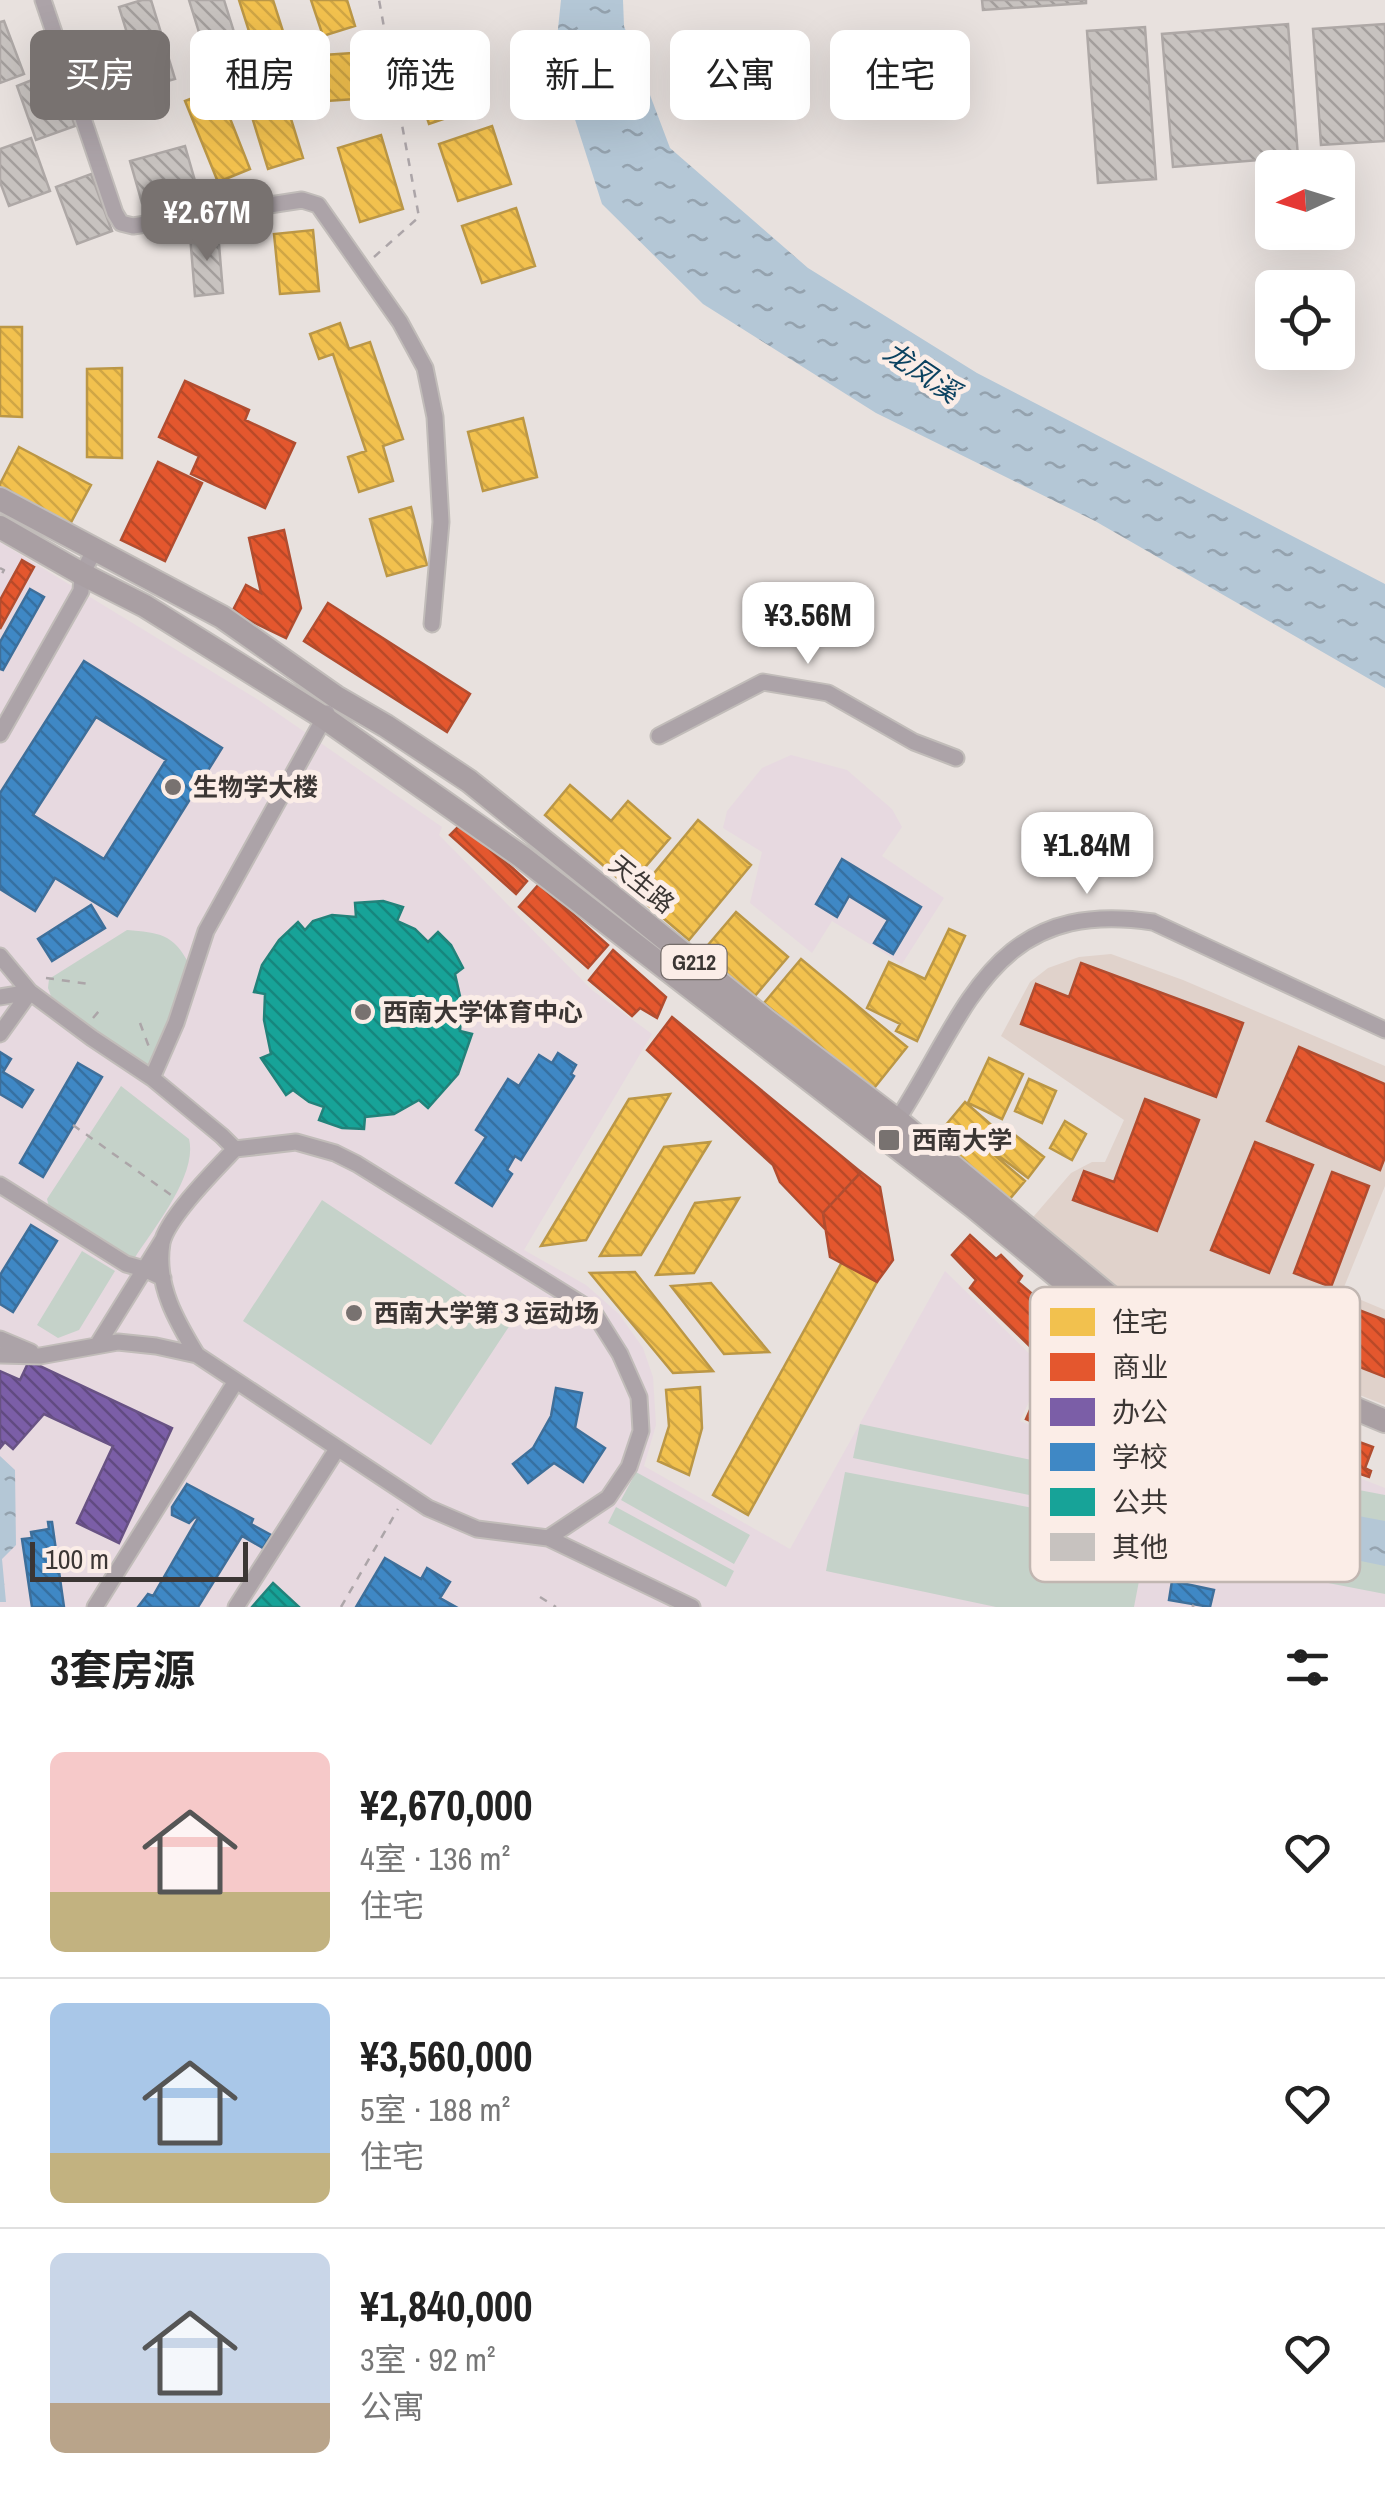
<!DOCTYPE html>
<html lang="zh">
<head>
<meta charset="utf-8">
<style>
  :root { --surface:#fff; --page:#f2f2f2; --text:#222; --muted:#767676; --line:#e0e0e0; --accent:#787270 }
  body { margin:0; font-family:"Archivo Narrow","Noto Sans SC",sans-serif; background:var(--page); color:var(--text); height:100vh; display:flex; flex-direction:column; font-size:38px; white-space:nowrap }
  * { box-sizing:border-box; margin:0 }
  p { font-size:32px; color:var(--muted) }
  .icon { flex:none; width:55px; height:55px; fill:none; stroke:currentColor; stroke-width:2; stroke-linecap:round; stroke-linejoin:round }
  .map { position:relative; height:1607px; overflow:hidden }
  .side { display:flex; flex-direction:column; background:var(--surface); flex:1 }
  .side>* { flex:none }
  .guide { position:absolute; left:30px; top:30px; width:1325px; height:90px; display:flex; gap:20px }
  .needle { width:65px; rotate:266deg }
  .tools { position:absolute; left:1255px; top:150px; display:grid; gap:20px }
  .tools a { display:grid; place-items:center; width:100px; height:100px; border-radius:15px; background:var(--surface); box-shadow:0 10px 40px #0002; font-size:50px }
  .scale { position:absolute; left:30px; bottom:25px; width:218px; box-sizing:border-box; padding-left:10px; border:5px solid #3b3634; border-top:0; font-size:28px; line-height:35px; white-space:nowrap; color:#3b3634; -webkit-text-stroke:8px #fbede7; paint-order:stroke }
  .price { position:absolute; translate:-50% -85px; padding:0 22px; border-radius:20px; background:#fff; color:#222; font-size:32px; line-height:65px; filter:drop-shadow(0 2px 5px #0008) }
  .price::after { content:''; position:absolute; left:50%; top:60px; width:30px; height:22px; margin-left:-15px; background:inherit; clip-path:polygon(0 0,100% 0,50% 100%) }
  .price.active { background:var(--accent); color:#fff }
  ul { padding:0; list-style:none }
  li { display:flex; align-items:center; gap:30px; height:250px; padding:0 50px }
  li+li { border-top:2px solid var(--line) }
  li span { display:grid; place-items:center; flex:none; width:280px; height:200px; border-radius:15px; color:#555 }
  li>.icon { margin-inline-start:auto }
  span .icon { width:120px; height:120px; fill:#fffc; stroke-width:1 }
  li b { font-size:42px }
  h2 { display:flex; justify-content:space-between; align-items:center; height:120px; padding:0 50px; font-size:42px }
  .pill { padding:0 35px; border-radius:15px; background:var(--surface); box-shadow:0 10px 40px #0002; font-size:35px; line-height:90px }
  .pill.active { background:var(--accent); color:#fff }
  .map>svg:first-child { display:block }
  .built { fill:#e0d2cb }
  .education { fill:#e7d9e0 }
  .garden { fill:#c5d2c9 }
  .water { fill:url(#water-ripples) }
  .homes { fill:url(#homes-back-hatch); stroke:#bb9746; stroke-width:2.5 }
  .shops { fill:url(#shops-back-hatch); stroke:#b14d30; stroke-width:2.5 }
  .offices { fill:url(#offices-back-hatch); stroke:#685284; stroke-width:2.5 }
  .schools { fill:url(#schools-back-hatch); stroke:#3e6f9a; stroke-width:2.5; fill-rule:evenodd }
  .public { fill:url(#public-back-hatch); stroke:#22827a; stroke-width:2.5 }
  .building { fill:url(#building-back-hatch); stroke:#aea8a6; stroke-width:2.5 }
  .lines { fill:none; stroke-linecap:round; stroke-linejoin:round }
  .minor-casing { stroke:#c1bcb9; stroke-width:19 }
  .highway-casing { stroke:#c1bcb9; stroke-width:26 }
  .path { stroke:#aca5a8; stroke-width:2.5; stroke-dasharray:8 8; stroke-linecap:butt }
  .minor { stroke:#aca3a8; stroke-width:15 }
  .highway { stroke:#a99fa3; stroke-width:22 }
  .poi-dot { fill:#787270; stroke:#fbede7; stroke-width:4 }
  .labels { text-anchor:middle; stroke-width:10; stroke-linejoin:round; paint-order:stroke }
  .shield { fill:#fbede7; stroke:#756d6a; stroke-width:2.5 }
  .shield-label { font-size:22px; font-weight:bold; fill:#3b3634 }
  .poi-label { font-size:25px; font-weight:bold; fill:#3b3634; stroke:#fbede7; text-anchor:start }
  .street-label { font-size:25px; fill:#3b3634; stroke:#fbede7 }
  .water-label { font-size:28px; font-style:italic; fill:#0b4260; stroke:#fbede7 }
  .key { fill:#fbede7; stroke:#c1b6b1; stroke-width:2.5 }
  .key-label { font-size:28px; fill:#3b3634 }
</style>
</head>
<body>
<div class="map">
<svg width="1385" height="1607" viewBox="0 0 1385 1607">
  <defs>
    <pattern id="water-ripples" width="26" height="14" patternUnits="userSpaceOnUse" patternTransform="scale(2.5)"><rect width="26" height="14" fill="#b4c7d6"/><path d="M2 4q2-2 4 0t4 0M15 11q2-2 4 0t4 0" fill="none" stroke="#94a2ae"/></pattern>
    <pattern id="homes-back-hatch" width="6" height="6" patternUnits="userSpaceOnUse" patternTransform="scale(2.5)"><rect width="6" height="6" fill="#f2c14e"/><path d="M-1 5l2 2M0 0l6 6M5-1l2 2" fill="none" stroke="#d0a645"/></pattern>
    <pattern id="shops-back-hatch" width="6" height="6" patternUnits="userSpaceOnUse" patternTransform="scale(2.5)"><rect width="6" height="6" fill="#e4572e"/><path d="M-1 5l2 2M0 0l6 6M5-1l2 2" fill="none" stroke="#ba4928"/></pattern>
    <pattern id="offices-back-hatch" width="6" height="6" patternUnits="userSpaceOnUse" patternTransform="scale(2.5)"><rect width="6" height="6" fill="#7b5ea7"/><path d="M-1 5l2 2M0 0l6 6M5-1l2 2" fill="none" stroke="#614a81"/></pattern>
    <pattern id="schools-back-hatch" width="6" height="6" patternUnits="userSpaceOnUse" patternTransform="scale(2.5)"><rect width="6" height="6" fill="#3f88c5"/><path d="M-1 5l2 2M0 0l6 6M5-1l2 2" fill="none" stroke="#3670a1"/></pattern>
    <pattern id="public-back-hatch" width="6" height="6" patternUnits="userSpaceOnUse" patternTransform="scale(2.5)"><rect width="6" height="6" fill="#17a398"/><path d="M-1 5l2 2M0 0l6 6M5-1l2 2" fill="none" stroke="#16867d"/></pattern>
    <pattern id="building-back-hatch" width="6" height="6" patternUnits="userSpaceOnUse" patternTransform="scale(2.5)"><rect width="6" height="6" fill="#c7c2bf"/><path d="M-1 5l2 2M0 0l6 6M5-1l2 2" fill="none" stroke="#a39e9c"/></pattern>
  </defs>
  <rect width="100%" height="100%" fill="#e8e1de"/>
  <path class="built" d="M 1111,954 L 1183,980 L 1385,1066 L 1385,1186 L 1342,1292 L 1385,1310 L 1385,1405 L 1133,1306 L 1028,1223 L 1071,1173 L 1092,1162 L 1105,1162 L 1124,1120 L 1001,1036 L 1030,982 L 1048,968 L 1079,957 Z"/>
  <path class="education" d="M 0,542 L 257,699 L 442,827 L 439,835 L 592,990 L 652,1034 L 524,1250 L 586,1285 L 619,1314 L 643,1348 L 653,1377 L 656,1425 L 644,1466 L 790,1549 L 945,1271 L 1040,1364 L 1041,1376 L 1020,1421 L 1044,1431 L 1051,1411 L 1077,1422 L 1090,1392 L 1120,1402 L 1118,1413 L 1161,1429 L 1205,1411 L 1225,1416 L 1331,1467 L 1385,1488 L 1385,1607 L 0,1607 Z
    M 791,755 L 847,770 L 892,809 L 902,827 L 882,856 L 944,898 L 902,964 L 832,921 L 812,953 L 750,903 L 762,852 L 723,828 L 727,811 L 762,768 Z"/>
  <path class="garden" d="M 127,930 C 159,933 173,933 189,964 L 156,1058 L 144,1067 L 51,996 L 48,988 L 49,979 Z
    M 121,1086 L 189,1139 C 198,1175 153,1229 134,1259 L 126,1260 L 49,1207 L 47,1199 Z
    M 322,1200 L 510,1325 L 431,1445 L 243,1321 Z
    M 82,1251 L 115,1271 L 79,1330 L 58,1338 L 37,1325 Z
    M 860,1424 L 1041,1462 L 1034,1496 L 853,1458 Z
    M 1213,1462 L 1385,1495 L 1385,1594 L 1194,1557 Z
    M 636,1472 L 750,1535 L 734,1564 L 621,1500 Z
    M 845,1472 L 1065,1514 L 1060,1542 L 1143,1560 L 1134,1607 L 996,1607 L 826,1571 Z
    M 616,1507 L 734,1571 L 726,1587 L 608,1523 Z"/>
  <path class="water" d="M 561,0 L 623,0 L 624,26 L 670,148 L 808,268 L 977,373 L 1385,584 L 1385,688 L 1095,521 L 876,413 L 703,304 L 602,204 L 555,57 Z
    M 0,1456 L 15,1470 L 16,1545 L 2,1559 L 6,1602 L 0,1602 Z
    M 1316,1508 L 1385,1521 L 1385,1566 L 1307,1550 Z"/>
  <path class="homes" d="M 239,0 L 273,0 L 287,44 L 256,53 Z
    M 311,0 L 347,0 L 355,26 L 323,36 Z
    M 463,48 L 482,106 L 429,124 L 410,66 Z
    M 367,52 L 370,98 L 327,101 L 324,55 Z
    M 276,70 L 303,158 L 268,169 L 241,81 Z
    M 218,88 L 250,169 L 218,182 L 185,101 Z
    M 492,126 L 511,184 L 458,201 L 439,144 Z
    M 381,135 L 403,209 L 360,222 L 338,148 Z
    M 516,208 L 535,266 L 482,283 L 462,226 Z
    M 313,230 L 319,291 L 280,294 L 274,234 Z
    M 340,323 L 349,349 L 370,342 L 403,439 L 383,446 L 393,481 L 359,492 L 348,457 L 366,451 L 333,354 L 319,359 L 310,334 Z
    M 0,327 L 22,327 L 22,417 L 0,416 Z
    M 122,368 L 122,458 L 87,457 L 87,369 Z
    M 523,418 L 537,477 L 483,491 L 468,432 Z
    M 19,447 L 91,485 L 68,528 L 0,492 L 0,484 Z
    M 411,507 L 427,565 L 387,576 L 370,519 Z
    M 570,785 L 611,821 L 628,801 L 670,838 L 628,887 L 545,815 Z
    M 698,820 L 751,865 L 689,940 L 636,895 Z
    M 736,912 L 788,957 L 754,997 L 702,952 Z
    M 949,929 L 965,936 L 917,1041 L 896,1031 L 900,1024 L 867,1008 L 889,962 L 925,979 Z
    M 801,959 L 907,1047 L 871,1092 L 764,1003 Z
    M 989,1058 L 1023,1074 L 1002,1119 L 968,1103 Z
    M 1029,1079 L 1056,1091 L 1042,1123 L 1015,1111 Z
    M 670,1094 L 586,1240 L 541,1246 L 629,1099 Z
    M 965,1102 L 997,1130 L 984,1146 L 1025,1181 L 1008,1201 L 935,1138 Z
    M 1065,1121 L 1086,1134 L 1072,1160 L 1050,1148 Z
    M 1015,1135 L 1044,1157 L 1028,1178 L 999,1156 Z
    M 710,1142 L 641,1255 L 600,1256 L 664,1147 Z
    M 739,1198 L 694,1273 L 656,1275 L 695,1203 Z
    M 842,1262 L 877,1282 L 748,1515 L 713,1495 Z
    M 635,1272 L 713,1371 L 673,1373 L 590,1273 Z
    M 711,1283 L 769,1352 L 724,1354 L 671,1286 Z
    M 700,1387 L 702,1428 L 689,1475 L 658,1461 L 669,1426 L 666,1390 Z"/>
  <path class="shops" d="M 185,381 L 249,410 L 245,420 L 295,443 L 265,508 L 191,474 L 199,456 L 159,437 Z
    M 158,462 L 202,483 L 165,561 L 121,540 Z
    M 284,530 L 301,608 L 286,638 L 232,612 L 246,585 L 261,593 L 249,538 Z
    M 22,560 L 34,567 L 0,629 L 0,600 Z
    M 328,603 L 470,694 L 447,732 L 304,641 Z
    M 462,823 L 527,881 L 516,894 L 450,835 Z
    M 539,884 L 608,945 L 588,968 L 519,907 Z
    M 613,950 L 666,997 L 657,1018 L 640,1008 L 632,1016 L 589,980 Z
    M 1081,963 L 1243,1023 L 1216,1097 L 1021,1024 L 1036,984 L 1069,997 Z
    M 672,1017 L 861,1172 L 823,1213 L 825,1229 L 780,1182 L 773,1165 L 647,1050 Z
    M 1299,1047 L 1385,1084 L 1385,1157 L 1380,1170 L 1267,1121 Z
    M 1145,1099 L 1199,1120 L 1157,1231 L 1073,1200 L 1084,1171 L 1114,1182 Z
    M 1255,1142 L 1313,1165 L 1269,1273 L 1211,1250 Z
    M 861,1172 L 880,1187 L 893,1260 L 877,1282 L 830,1257 L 823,1213 Z
    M 1332,1172 L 1369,1186 L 1331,1287 L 1294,1273 Z
    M 970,1235 L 996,1259 L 1001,1255 L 1022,1276 L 1018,1282 L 1044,1304 L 1037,1313 L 1061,1330 L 1056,1336 L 1058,1340 L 1045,1361 L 970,1288 L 976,1280 L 952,1255 Z
    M 1302,1288 L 1385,1320 L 1385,1377 L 1283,1337 Z
    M 1068,1324 L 1127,1351 L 1107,1394 L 1089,1387 L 1076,1416 L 1051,1405 L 1042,1426 L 1026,1419 Z
    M 1332,1432 L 1373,1447 L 1365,1468 L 1371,1471 L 1369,1477 L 1334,1465 L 1337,1457 L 1325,1453 Z"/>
  <path class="offices" d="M 29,1361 L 172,1428 L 119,1543 L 77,1523 L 113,1446 L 44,1414 L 13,1449 L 5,1442 L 0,1448 L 0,1371 L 20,1380 Z"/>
  <path class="schools" d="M 30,589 L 44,597 L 3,670 L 0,669 L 0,642 Z
    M 84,661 L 222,748 L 117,916 L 55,878 L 35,911 L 0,889 L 0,793 ZM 96,717 L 166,760 L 104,859 L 33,815 Z
    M 842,859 L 921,907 L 893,954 L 874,943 L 888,920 L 849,896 L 837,917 L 816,904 Z
    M 91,905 L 105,928 L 52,961 L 38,939 Z
    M 0,1052 L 11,1059 L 3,1072 L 33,1090 L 22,1107 L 0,1094 Z
    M 558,1053 L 576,1065 L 571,1074 L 574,1076 L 521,1160 L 515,1156 L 507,1170 L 512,1174 L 492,1206 L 456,1183 L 486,1137 L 476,1130 L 508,1079 L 519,1086 L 539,1055 L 552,1063 Z
    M 78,1063 L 102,1077 L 43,1177 L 20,1163 Z
    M 31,1225 L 57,1241 L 13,1312 L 0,1304 L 0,1275 Z
    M 556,1388 L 582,1393 L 575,1428 L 605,1448 L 583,1482 L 554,1463 L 528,1483 L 513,1464 L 533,1448 L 551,1416 Z
    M 187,1484 L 253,1519 L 251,1524 L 271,1535 L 263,1548 L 242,1536 L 198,1607 L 138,1607 L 148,1594 L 153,1596 L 198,1518 L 195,1517 L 189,1523 L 172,1515 L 172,1507 Z
    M 48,1522 L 52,1522 L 64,1607 L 32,1607 L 22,1539 L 32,1538 L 31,1532 L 49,1529 Z
    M 385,1558 L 421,1579 L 427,1568 L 450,1582 L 440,1598 L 456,1607 L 356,1607 Z
    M 1172,1581 L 1214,1590 L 1210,1607 L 1169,1600 Z"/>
  <path class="public" d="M 383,901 L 403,907 L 397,921 L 415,929 L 428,942 L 438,932 L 451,945 L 463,968 L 455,974 L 462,1005 L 460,1031 L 472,1034 L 458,1074 L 428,1108 L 419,1100 L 394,1114 L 365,1117 L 364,1129 L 342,1128 L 319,1120 L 324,1107 L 309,1102 L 293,1090 L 286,1095 L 261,1058 L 271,1054 L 264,1020 L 265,994 L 254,992 L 262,965 L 279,940 L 298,922 L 305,930 L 313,921 L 332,915 L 356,917 L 355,903 Z
    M 273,1583 L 299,1607 L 252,1607 Z"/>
  <path class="building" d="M 142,0 L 151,0 L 175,79 L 144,88 L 119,7 Z
    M 189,0 L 224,0 L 243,61 L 211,71 Z
    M 982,0 L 1086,0 L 1086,3 L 983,10 Z
    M 4,21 L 24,74 L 0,83 L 0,22 Z
    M 1288,24 L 1298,157 L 1173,167 L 1162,34 Z
    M 1385,24 L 1385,141 L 1321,145 L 1313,29 Z
    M 1145,27 L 1156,179 L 1098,183 L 1087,31 Z
    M 55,71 L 75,126 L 36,140 L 17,86 Z
    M 31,138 L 50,191 L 9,206 L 0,182 L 0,149 Z
    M 185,146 L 197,188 L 142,203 L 130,161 Z
    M 91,174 L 112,231 L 77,244 L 56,187 Z
    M 218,232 L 223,293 L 195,296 L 190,235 Z"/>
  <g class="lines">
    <g class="minor-casing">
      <path id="minor" d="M 43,0 L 115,213 L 121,223 L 133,226 L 302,200 L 318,205 L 400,322 L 425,368 L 435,417 L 441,522 L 432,624
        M 0,734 L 81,591 L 82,574 L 95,549
        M 659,736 L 763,682 L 828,693 L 914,742 L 956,758
        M 0,956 L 30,992 L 92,1038 L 152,1078 L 222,1136 L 235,1149
        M 0,997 L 30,992
        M 0,1034 L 30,992
        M 152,1078 L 176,1023 L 206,931 L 327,713
        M 894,1125 C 967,1015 990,897 1153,922 L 1385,1030
        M 0,1185 L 126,1264 L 144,1269 L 163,1278
        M 0,1339 L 31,1352
        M 98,1344 L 162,1241
        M 0,1355 L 40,1356 L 118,1342 L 156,1346 L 197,1355 L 428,1508 L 477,1529 L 548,1538 L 692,1607
        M 197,1355 C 177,1322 155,1285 162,1243 C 167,1218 216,1169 235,1149 L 296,1142 L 335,1153 L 357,1164 L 593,1311 L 620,1354 L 639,1397 L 641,1431 L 629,1467 L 608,1498 L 548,1538
        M 95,1607 L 236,1381
        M 236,1607 L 337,1449"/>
    </g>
    <g class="highway-casing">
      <path id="highway" d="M 0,499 L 222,617 L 336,697 L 386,726 L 469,781 L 767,1021 L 897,1120 L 1132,1315 L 1385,1421
        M 0,527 L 82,574 L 145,606 L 323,717 L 522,857 L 974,1207 L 1126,1333 L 1278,1394"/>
    </g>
    <path class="path" d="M 374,257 L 419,217 L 379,0
      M 0,568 L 4,570 L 0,577
      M 46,978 L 89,984
      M 93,1018 L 99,1011
      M 140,1023 L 149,1047
      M 73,1125 L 171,1195
      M 540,1597 L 556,1607
      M 1192,1605 L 1194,1607
      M 341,1607 L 398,1509"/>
    <use href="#minor" class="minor"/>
    <use href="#highway" class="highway"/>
  </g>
  <g class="poi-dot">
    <circle cx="173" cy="787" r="10"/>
    <circle cx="363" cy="1012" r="10"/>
    <rect x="877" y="1128" width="24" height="24" rx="5"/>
    <circle cx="354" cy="1313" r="10"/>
  </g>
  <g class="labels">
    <rect class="shield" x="661.5" y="945" width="65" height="34" rx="8"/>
    <g class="shield-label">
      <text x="694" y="970">G212</text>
    </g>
    <g class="poi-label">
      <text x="193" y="796">生物学大楼</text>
      <text x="383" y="1021">西南大学体育中心</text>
      <text x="912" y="1149">西南大学</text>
      <text x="374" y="1322">西南大学第３运动场</text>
    </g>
    <g class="street-label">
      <text transform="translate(642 884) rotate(39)" y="9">天生路</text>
    </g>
    <g class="water-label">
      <text transform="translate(922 372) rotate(34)" y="10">龙凤溪</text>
    </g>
  </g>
  <rect x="1030" y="1287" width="330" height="295" rx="15" class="key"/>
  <rect x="1050" y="1308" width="45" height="28" fill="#f2c14e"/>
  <rect x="1050" y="1353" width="45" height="28" fill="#e4572e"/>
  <rect x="1050" y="1398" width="45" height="28" fill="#7b5ea7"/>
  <rect x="1050" y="1443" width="45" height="28" fill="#3f88c5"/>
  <rect x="1050" y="1488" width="45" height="28" fill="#17a398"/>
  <rect x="1050" y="1533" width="45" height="28" fill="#c7c2bf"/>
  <g class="key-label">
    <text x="1112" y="1332">住宅</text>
    <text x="1112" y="1377">商业</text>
    <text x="1112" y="1422">办公</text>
    <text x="1112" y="1467">学校</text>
    <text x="1112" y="1512">公共</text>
    <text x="1112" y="1557">其他</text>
  </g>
</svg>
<div class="tools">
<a><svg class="needle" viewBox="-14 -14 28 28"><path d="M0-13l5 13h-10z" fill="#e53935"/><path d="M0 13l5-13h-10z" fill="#767676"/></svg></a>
<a><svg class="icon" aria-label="locate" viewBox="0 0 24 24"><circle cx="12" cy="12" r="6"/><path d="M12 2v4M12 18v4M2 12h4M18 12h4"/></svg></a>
</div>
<div class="scale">100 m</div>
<b class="price active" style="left:207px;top:264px">¥2.67M</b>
<b class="price" style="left:808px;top:667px">¥3.56M</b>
<b class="price" style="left:1087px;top:897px">¥1.84M</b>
<div class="guide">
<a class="pill active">买房</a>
<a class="pill">租房</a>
<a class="pill">筛选</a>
<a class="pill">新上</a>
<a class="pill">公寓</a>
<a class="pill">住宅</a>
</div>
</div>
<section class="side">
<h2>3套房源<svg class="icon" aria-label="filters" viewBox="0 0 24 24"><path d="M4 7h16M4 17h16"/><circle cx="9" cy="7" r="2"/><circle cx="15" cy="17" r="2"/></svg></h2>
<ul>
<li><span style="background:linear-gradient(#f6c9c9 70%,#c2b280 0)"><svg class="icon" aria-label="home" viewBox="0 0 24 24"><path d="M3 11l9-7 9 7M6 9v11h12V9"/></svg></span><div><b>¥2,670,000</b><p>4室 · 136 m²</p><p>住宅</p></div><svg class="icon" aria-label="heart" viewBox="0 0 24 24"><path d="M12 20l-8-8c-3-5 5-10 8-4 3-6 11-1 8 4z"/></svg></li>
<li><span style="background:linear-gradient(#a9c7e8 75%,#c2b280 0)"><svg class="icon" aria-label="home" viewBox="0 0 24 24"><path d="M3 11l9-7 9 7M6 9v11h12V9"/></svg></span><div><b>¥3,560,000</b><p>5室 · 188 m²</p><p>住宅</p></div><svg class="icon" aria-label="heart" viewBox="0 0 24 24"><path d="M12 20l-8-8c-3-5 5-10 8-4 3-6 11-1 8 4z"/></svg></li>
<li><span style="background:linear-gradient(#c9d6e8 75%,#b9a48a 0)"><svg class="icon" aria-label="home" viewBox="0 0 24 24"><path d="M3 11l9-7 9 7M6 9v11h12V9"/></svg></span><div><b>¥1,840,000</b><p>3室 · 92 m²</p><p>公寓</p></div><svg class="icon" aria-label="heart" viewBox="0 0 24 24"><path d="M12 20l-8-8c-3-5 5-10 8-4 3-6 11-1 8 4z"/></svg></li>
</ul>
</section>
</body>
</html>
